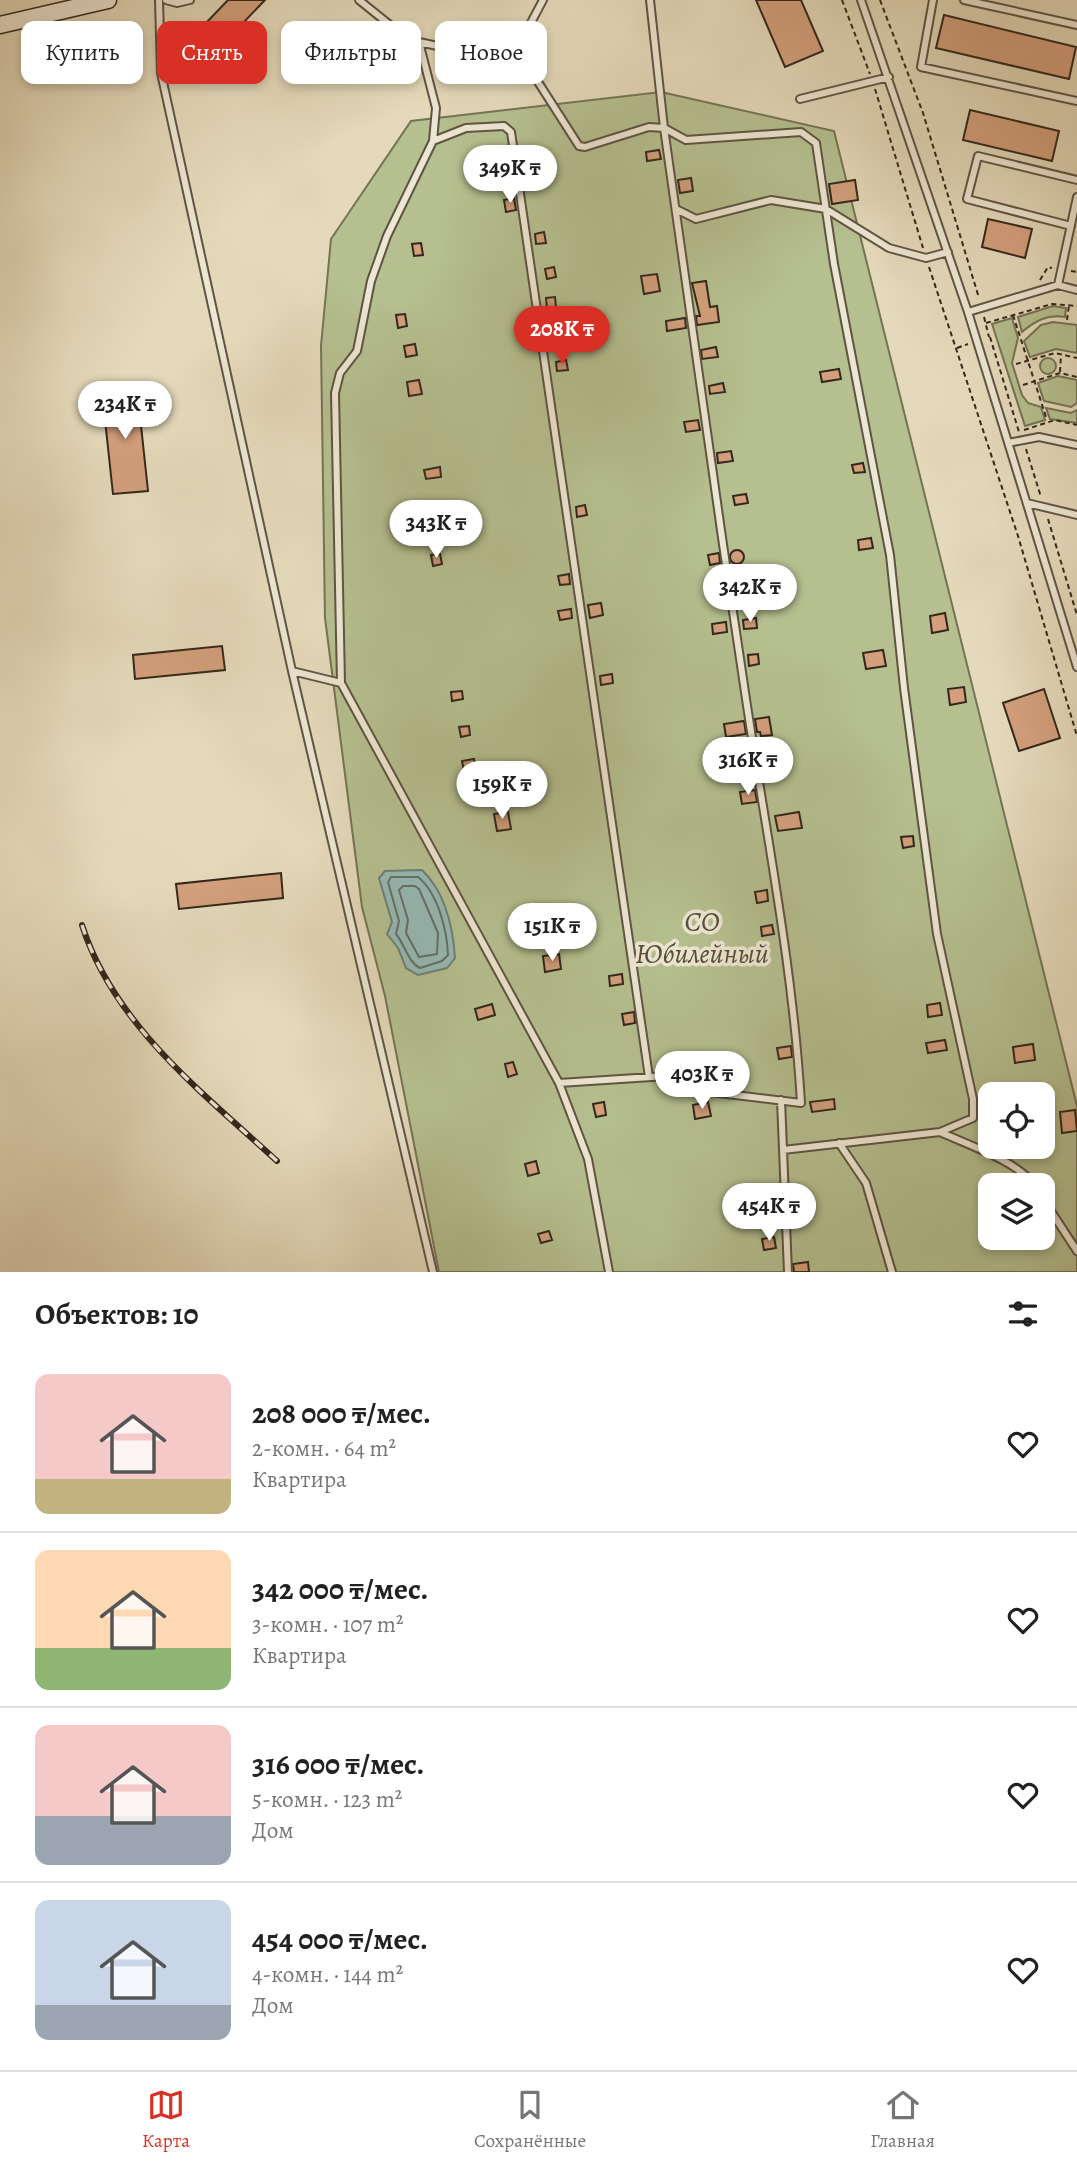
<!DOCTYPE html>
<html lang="ru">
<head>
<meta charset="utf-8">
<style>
  :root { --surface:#fff; --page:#f2f2f2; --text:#222; --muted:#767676; --line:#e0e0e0; --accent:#d93025 }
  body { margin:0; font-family:Alegreya,serif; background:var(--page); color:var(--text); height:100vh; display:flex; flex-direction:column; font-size:26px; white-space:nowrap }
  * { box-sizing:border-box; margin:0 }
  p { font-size:23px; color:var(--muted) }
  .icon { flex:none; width:38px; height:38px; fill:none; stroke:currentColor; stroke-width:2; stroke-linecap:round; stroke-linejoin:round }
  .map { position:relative; height:1272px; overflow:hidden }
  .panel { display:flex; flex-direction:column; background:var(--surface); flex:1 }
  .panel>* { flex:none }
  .hud { position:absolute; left:21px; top:21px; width:700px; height:63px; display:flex; gap:14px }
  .buttons { position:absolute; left:978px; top:1082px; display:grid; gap:14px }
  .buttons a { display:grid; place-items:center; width:77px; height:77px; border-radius:14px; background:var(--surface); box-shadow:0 4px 10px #0003; font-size:35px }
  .price { position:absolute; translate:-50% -60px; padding:0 16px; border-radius:24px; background:#fff; color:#222; font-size:23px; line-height:46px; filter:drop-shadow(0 2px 4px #0008) }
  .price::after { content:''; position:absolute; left:50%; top:42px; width:21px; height:16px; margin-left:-10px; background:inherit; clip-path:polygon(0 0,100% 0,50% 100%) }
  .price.on { background:var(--accent); color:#fff }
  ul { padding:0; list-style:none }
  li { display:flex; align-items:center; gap:21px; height:175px; padding:0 35px }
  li+li { border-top:2px solid var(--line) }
  li span { display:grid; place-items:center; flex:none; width:196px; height:140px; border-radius:14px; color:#555 }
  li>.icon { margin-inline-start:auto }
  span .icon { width:84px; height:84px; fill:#fffc; stroke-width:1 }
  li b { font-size:30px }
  h2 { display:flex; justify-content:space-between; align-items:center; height:84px; padding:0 35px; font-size:30px }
  .tag { padding:0 24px; border-radius:14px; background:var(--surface); box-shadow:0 4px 10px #0003; font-size:24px; line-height:63px }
  .tag.on { background:var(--accent); color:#fff }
  .menu { display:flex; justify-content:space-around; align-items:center; height:98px; border-top:2px solid var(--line); background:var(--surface); font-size:19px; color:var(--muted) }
  .menu a { display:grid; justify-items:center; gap:4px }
  .menu .on { color:var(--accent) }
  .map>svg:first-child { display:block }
  .green { fill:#b5bf8f; stroke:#747455; stroke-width:2; fill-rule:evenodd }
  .water { fill:#96b9b5; stroke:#6e7f77; stroke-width:2 }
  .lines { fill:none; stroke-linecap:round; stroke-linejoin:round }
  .shore { stroke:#647068; stroke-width:2 }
  .building { fill:#d39f7c; stroke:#33281b; stroke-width:2 }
  .lane-casing { stroke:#5f5443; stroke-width:10 }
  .secondary-casing { stroke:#33281b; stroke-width:19 }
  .path { stroke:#33281b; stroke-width:2; stroke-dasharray:5 3.5; stroke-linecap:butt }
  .lane { stroke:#ede6d2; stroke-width:6 }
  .secondary { stroke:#ede6d2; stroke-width:16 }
  .rail-casing { stroke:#33281b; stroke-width:6 }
  .rail { stroke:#ede6d2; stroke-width:3.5; stroke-dasharray:10; stroke-linecap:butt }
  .labels { text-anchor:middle; stroke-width:7; stroke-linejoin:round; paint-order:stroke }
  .park-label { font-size:28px; font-style:italic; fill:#544e38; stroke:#ede6d2 }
</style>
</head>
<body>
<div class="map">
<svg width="1077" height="1272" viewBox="0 0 1077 1272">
  <rect width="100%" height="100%" fill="#e4d9ba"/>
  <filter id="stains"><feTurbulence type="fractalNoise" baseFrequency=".00286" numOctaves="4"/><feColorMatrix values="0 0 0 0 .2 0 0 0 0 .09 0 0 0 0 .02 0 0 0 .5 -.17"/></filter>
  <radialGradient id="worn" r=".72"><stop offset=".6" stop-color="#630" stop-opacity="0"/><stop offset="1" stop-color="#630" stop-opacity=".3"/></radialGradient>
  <path class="green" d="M 661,92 L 834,131 L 1077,1106 L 1077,1272 L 439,1272 L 385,996 L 362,907 L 325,618 L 321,346 L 331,239 L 411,121 ZM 990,1094 L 1043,1094 L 1043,1146 L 990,1146 ZM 990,1185 L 1043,1185 L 1043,1237 L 990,1237 Z
    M 1053,306 L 1066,308 L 1065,317 C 1047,314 1035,321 1022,332 L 1018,317 Z
    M 1012,318 L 1018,338 L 1012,363 L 1022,395 L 1028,403 L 1041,407 L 1045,420 L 1025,426 L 992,324 Z
    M 1053,322 L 1077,325 L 1077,353 L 1056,349 L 1030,357 L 1024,341 L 1041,325 Z
    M1040 366a8 8 0 1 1 16 0a8 8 0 1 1-16 0Z
    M 1058,376 L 1077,380 L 1077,403 L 1071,407 L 1044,401 L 1038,383 Z
    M 1046,408 L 1071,413 L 1077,410 L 1077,423 L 1050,419 Z"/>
  <path class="water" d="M 422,870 C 445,892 453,927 455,958 L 447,968 L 418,975 L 406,968 L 398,948 L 387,934 L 392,922 L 379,878 L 385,871 Z"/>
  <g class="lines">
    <path class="shore" d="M 391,877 L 418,877 C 438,893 447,930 448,955 L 442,961 L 420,968 C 408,962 405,945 396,934 L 399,921 L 388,882 Z
      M 403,886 L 415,886 L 419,889 L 438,933 L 437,954 L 419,957 L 406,933 L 408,920 L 399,890 Z"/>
  </g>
  <path class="building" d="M 228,0 L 265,0 L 215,52 L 208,46 L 194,61 L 181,49 Z
    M 756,0 L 801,0 L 823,51 L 785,67 Z
    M 944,15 L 1076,47 L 1069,79 L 936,48 Z
    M 970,110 L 1059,131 L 1052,161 L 963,140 Z
    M 659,150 L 661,159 L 647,161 L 646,152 Z
    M 691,178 L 693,191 L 680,193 L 678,180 Z
    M 855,180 L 858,200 L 832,204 L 829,184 Z
    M 514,198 L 516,210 L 506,212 L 504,200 Z
    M 988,219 L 1032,229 L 1025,258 L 982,247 Z
    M 544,232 L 546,243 L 536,244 L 535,234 Z
    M 421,243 L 423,255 L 414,256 L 412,244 Z
    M 554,267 L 556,277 L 547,279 L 545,269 Z
    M 657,274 L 660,291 L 644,294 L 641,276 Z
    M 706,281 L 710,307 L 717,306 L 719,322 L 697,325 L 696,316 L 700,316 L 692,283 Z
    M 555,297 L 556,307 L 547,308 L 546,298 Z
    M 405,314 L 407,326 L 398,328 L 396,315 Z
    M 685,318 L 686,328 L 667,331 L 666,321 Z
    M 415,344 L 417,355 L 406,357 L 404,346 Z
    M 716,347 L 718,357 L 702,359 L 701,350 Z
    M 566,360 L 568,370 L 557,371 L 556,362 Z
    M 839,369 L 841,379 L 822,382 L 820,372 Z
    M 419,380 L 422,394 L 409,396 L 407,382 Z
    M 723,383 L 725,392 L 710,394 L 709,386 Z
    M 137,388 L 148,491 L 113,494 L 102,392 Z
    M 698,420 L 700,430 L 686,432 L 684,422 Z
    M 731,451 L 733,461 L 718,463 L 717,453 Z
    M 863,463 L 865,472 L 854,473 L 852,465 Z
    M 440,467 L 441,477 L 426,479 L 424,470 Z
    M 746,494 L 748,503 L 735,505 L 733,496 Z
    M 585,505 L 587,515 L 577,517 L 576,507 Z
    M 871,538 L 873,548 L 859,550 L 858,540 Z
    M730 557a7 7 0 1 1 14 0a7 7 0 1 1-14 0Z
    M 719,553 L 720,563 L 710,565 L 708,555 Z
    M 440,554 L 442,564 L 433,566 L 431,555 Z
    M 569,574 L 570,584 L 560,585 L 558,576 Z
    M 601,603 L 603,615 L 590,618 L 588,605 Z
    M 571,609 L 572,618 L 560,620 L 558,611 Z
    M 945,613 L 948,630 L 932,633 L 930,616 Z
    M 756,618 L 757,628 L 744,629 L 743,620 Z
    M 726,622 L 727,632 L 713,634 L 712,624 Z
    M 222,646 L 225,670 L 135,679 L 133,655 Z
    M 883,650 L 886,666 L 866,669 L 863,653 Z
    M 758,654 L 759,664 L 749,666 L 748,655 Z
    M 612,674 L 613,683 L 601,685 L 600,676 Z
    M 964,687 L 966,702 L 950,705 L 948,689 Z
    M 1044,689 L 1060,738 L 1019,751 L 1003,703 Z
    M 462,691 L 463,699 L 452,701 L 451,692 Z
    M 769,717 L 772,735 L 761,736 L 760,732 L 757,732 L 755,719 Z
    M 744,721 L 746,734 L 726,737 L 724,724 Z
    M 469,726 L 470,735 L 461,737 L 459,727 Z
    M 474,759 L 476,769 L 464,771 L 462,761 Z
    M 755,790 L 757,802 L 742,804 L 740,792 Z
    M 508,812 L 511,829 L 497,831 L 494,814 Z
    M 799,812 L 802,828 L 778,831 L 775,816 Z
    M 913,836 L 914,846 L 903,848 L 901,837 Z
    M 281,873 L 283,898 L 179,909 L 176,884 Z
    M 767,890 L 768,901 L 757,903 L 755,892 Z
    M 772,925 L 774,934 L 762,936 L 761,927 Z
    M 559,954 L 561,969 L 545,972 L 543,956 Z
    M 622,974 L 623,984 L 610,986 L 609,976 Z
    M 940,1003 L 942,1015 L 928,1017 L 927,1005 Z
    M 492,1004 L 495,1015 L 478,1020 L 475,1009 Z
    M 634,1012 L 635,1023 L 624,1025 L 622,1014 Z
    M 945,1040 L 947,1050 L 928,1053 L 926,1043 Z
    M 1033,1044 L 1035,1060 L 1015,1063 L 1013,1047 Z
    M 791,1046 L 792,1057 L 779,1059 L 777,1048 Z
    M 513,1062 L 517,1074 L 508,1077 L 505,1064 Z
    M 834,1099 L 835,1109 L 812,1112 L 810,1102 Z
    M 604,1102 L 606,1115 L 596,1117 L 593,1104 Z
    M 708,1102 L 711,1116 L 695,1119 L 693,1105 Z
    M 1075,1110 L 1077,1131 L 1062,1133 L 1060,1112 Z
    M 536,1161 L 539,1173 L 528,1176 L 525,1164 Z
    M 549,1231 L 552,1240 L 541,1243 L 538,1234 Z
    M 774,1237 L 776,1248 L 764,1250 L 762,1239 Z
    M 808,1262 L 809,1272 L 794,1272 L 793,1264 Z"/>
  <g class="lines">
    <g class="lane-casing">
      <path id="lane" d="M 159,0 L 161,73 L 292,671 L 341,683 L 559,1083 L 588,1159 L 609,1272
        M 166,0 L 177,3 L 190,0
        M 359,0 L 395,29 L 419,42 L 436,108 L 433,141
        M 650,0 L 664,128 L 686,140 L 801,132 L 816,143 L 834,264 L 890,555 L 904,688 L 937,934 L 973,1099 L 973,1118 L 940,1132 L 783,1150
        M 861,0 L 968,312 L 1077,667
        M 933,0 L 921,67 L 1077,101
        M 964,0 L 1077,25
        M 419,42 L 479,55 L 504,46 L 517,49 L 579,146 L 585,147 L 649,127 L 664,128 C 691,319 717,509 746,699 C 766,833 793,967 801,1103 L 685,1089 L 667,1076 L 559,1083
        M 517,49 L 543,0
        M 800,99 L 889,77
        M 676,209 L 696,219 L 771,200 L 826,209 L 889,248 L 926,258 L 948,252
        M 1071,226 L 967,199 L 978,156 L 1077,180
        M 1058,285 L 1077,197
        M 968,312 L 1058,285 L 1077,290
        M 1008,443 L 1039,437 L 1077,445
        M 1027,503 L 1077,515
        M 292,671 L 433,1272
        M 341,683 L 335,393 L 340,373 L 357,351 L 371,281 L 387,236 L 433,141 L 466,128 L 504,126 L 511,132 L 649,1077
        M 781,1100 L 788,1272
        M 940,1132 C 966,1144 1019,1162 1034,1185
        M 839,1143 L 866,1183 L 892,1272
        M 1043,1199 L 1077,1251"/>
    </g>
    <g class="secondary-casing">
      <path id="secondary" d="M 0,25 L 108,0"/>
    </g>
    <path class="path" d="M 842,0 L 870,74
      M 880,0 L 923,113 L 979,298
      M 875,89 L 923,248
      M 929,267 L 1018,536 L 1077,736
      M 1071,271 L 1077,272
      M 1040,280 L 1048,267 L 1052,268
      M 1013,315 L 1047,420
      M 984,317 L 989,337
      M 1067,320 L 1069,305
      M 986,323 L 1052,304 L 1077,306
      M 990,337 L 1019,432
      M 957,348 L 968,344
      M 1016,364 L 1055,353 L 1077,358
      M 1060,372 L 1061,354
      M 1023,385 L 1060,373 L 1077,377
      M 1024,430 L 1055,420 L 1077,425
      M 1026,449 L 1041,497
      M 1048,519 L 1077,615"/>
    <use href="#lane" class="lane"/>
    <use href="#secondary" class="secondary"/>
    <g class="rail-casing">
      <path id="rail" d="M 82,925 C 114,1025 203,1093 277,1161"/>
    </g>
    <use href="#rail" class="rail"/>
  </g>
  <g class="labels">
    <g class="park-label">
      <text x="702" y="931">СО<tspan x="702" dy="32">Юбилейный</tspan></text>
    </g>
  </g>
  <rect width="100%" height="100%" filter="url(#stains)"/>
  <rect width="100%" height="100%" fill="url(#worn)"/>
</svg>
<div class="buttons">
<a><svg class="icon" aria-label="locate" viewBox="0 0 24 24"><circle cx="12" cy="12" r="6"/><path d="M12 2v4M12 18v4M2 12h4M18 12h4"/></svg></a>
<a><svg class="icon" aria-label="layers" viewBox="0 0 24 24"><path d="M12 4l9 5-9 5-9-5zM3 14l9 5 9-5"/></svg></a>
</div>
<b class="price" style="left:510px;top:205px">349K ₸</b>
<b class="price on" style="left:562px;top:366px">208K ₸</b>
<b class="price" style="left:125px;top:441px">234K ₸</b>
<b class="price" style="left:436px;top:560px">343K ₸</b>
<b class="price" style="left:750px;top:624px">342K ₸</b>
<b class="price" style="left:748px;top:797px">316K ₸</b>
<b class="price" style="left:502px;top:821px">159K ₸</b>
<b class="price" style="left:552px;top:963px">151K ₸</b>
<b class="price" style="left:702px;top:1111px">403K ₸</b>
<b class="price" style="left:769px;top:1243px">454K ₸</b>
<div class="hud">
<a class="tag">Купить</a>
<a class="tag on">Снять</a>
<a class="tag">Фильтры</a>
<a class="tag">Новое</a>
</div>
</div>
<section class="panel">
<h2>Объектов: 10<svg class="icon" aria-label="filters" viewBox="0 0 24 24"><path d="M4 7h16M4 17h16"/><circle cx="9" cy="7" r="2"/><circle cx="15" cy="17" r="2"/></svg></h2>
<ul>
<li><span style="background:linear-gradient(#f6c9c9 75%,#c2b280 0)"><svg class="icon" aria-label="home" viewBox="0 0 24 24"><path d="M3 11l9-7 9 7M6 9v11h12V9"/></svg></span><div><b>208 000 ₸/мес.</b><p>2-комн. · 64 m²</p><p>Квартира</p></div><svg class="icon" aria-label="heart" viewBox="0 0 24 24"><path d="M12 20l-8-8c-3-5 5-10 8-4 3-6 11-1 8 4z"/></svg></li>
<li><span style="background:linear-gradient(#ffd9b3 70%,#8fb573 0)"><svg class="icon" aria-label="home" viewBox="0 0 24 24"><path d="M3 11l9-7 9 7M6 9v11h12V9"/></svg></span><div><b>342 000 ₸/мес.</b><p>3-комн. · 107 m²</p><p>Квартира</p></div><svg class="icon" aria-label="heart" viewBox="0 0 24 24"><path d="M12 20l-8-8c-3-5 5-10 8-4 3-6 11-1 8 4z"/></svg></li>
<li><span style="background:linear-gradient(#f6c9c9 65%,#9aa5b1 0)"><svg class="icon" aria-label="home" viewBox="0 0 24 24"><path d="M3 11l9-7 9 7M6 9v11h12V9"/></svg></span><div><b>316 000 ₸/мес.</b><p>5-комн. · 123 m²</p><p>Дом</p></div><svg class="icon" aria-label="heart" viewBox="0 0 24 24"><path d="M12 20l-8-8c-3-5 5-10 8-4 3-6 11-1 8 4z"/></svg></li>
<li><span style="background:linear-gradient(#c9d6e8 75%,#9aa5b1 0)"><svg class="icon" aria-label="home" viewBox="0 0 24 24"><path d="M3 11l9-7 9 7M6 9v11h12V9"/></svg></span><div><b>454 000 ₸/мес.</b><p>4-комн. · 144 m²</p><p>Дом</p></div><svg class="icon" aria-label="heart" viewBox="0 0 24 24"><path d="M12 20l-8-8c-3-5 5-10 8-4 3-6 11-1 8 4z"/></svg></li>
</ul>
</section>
<nav class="menu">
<a class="on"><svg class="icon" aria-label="map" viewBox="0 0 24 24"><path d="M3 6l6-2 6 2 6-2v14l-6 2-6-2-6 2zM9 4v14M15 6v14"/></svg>Карта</a>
<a><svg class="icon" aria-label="saved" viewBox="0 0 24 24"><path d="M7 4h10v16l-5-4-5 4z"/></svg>Сохранённые</a>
<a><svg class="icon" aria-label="home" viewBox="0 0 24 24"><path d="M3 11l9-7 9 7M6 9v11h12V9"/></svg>Главная</a>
</nav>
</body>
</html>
